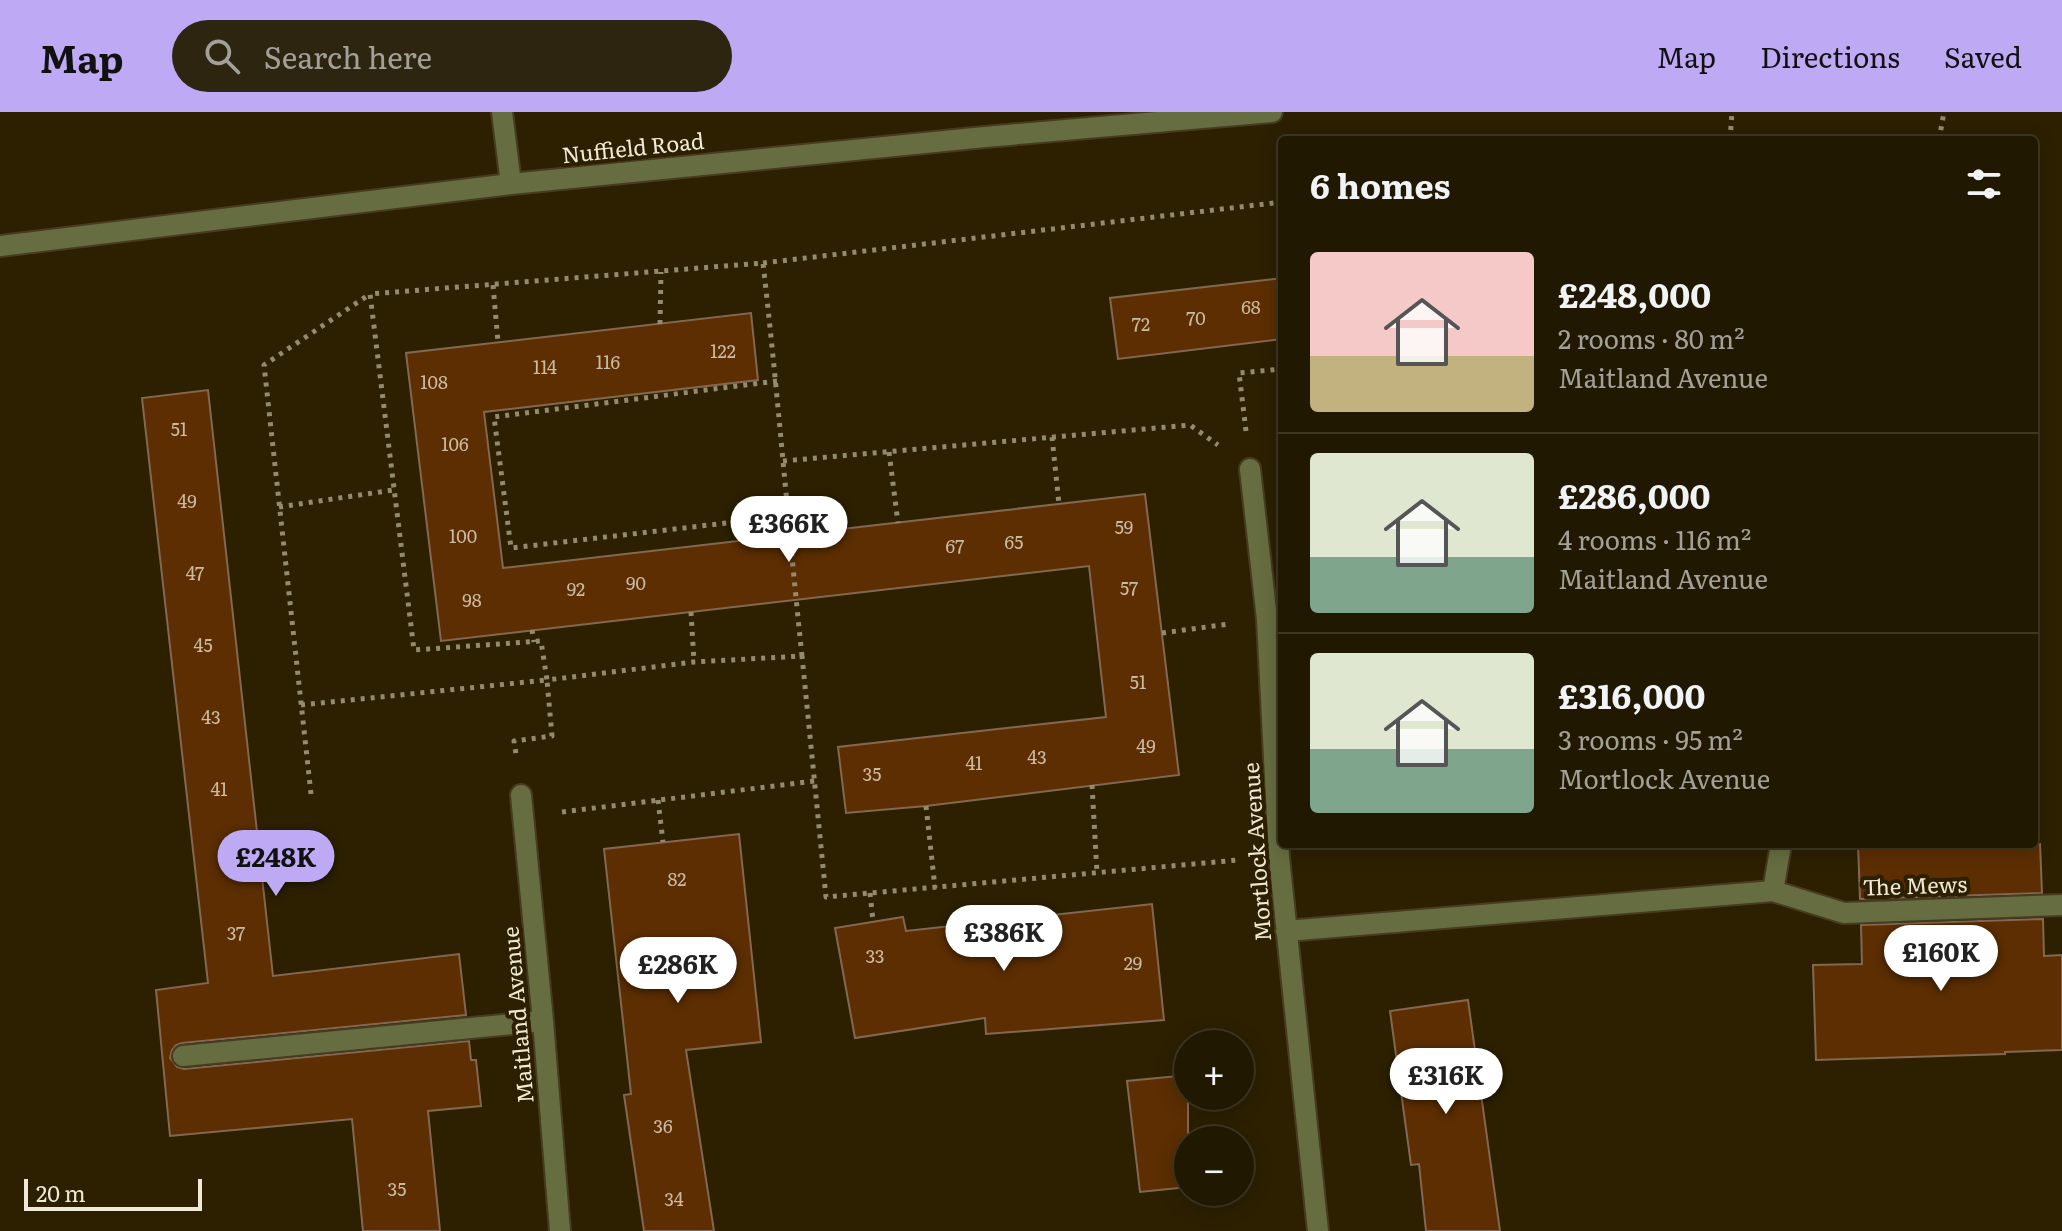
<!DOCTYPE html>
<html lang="en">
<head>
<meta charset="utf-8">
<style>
  :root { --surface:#211801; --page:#2d2510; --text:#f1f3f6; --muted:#a2a099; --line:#3e3723; --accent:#bea9f4 }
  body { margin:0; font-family:Literata,serif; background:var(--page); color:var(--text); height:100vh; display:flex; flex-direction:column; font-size:30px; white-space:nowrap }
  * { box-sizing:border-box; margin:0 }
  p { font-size:26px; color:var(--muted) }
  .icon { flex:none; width:44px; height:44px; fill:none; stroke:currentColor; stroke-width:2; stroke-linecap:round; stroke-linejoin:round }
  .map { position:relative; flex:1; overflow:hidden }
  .drawer { position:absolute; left:1278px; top:24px; width:760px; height:712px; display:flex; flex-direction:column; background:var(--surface); border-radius:8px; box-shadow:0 4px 20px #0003,0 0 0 2px var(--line) }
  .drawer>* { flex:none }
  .fabs { position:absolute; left:1174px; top:918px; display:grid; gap:16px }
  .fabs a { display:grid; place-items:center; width:80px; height:80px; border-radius:50%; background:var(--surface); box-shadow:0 4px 20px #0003,0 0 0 2px var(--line); font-size:40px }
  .scale { position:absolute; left:24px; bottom:20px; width:178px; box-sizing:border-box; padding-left:8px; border:4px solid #f0e9d7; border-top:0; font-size:22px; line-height:28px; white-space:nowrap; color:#f0e9d7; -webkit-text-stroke:6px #2c2001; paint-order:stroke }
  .price { position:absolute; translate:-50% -68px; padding:0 18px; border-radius:28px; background:#fff; color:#222; font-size:26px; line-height:52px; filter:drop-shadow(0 2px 4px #0008) }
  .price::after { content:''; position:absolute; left:50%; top:48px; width:24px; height:18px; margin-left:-12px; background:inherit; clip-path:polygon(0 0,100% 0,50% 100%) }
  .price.selected { background:var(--accent); color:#111 }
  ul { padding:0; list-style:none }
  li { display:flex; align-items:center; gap:24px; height:200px; padding:0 32px }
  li+li { border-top:2px solid var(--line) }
  li span { display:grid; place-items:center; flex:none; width:224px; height:160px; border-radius:8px; color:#555 }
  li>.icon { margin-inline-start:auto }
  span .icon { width:96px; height:96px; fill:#fffc; stroke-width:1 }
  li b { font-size:34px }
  h2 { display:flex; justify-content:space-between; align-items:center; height:96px; padding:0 32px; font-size:34px }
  header { display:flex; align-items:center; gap:48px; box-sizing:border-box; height:112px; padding:0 40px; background:var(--accent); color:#111 }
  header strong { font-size:38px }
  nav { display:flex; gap:44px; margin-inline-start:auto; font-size:28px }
  .search { width:560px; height:72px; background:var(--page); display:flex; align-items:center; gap:20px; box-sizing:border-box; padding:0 28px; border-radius:44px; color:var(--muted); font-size:30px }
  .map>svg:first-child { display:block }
  .building { fill:#5c2e02; stroke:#846752; stroke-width:2 }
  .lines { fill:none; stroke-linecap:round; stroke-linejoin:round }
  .minor-casing { stroke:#473c1f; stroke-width:24 }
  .path { stroke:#938a72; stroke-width:5; stroke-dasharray:4 6; stroke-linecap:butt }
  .minor { stroke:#666e41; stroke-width:20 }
  .labels { text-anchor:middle; stroke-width:8; stroke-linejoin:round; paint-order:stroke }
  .number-label { font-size:18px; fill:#cbbaa2 }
  .street-label { font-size:22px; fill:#f0e9d7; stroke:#2c2001 }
</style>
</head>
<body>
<header>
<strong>Map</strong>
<div class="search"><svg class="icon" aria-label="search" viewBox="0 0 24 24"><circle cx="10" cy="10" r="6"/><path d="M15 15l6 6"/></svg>Search here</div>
<nav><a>Map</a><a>Directions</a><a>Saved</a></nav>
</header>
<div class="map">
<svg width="2062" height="1119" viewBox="0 0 2062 1119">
  <rect width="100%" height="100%" fill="#2c2001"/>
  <path class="building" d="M 1282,166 L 1282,227 L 1118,247 L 1110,186 Z
    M 751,201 L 758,268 L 484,300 L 503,456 L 1145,382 L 1179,663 L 926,694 L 846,701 L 838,635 L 1106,605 L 1089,454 L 441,529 L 406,241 Z
    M 208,278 L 273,864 L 459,842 L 466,903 L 182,931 L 176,933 L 172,938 L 170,946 L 177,955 L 184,957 L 469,929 L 471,948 L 476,948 L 481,994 L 428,999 L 440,1119 L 363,1119 L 352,1007 L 170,1024 L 156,878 L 208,871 L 142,286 Z
    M 739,722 L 761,930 L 686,938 L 714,1119 L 644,1119 L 624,983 L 631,982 L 604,737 Z
    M 1858,732 L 2040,732 L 2042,781 L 1860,787 Z
    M 1152,792 L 1164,908 L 986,922 L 985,906 L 855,926 L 835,816 L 903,805 L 906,819 Z
    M 2043,807 L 2044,844 L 2062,843 L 2062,938 L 2005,940 L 2005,942 L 1816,948 L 1813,853 L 1862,852 L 1861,813 Z
    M 1468,888 L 1500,1119 L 1426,1119 L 1419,1052 L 1411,1053 L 1390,899 Z
    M 1188,963 L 1188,1075 L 1140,1080 L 1127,969 Z"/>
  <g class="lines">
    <g class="minor-casing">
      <path id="minor" d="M 502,0 L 511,72
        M 0,134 L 511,72 L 985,25 L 1272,0
        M 1250,357 L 1267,507 L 1279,745 L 1318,1119
        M 521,683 L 543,909 L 560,1119
        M 1773,779 L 1844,801 L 2062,793
        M 1286,819 L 1773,779 L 1781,732
        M 183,944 L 543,909"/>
    </g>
    <path class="path" d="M 1730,28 L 1732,0
      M 1939,28 L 1944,0
      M 763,151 L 1282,90
      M 493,173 L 498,230
      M 660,212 L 661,160
      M 777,269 L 494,305 L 511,436 L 787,404
      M 1246,319 L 1239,261 L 1282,257
      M 1052,325 L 1059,392
      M 889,340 L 898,411
      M 783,349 L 1190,313 L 1218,333
      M 279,395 L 393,378
      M 691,500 L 694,550
      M 532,518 L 534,530
      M 1162,521 L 1229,512
      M 802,544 C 788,413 778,282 763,151 L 370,182 L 414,538 L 541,529 L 547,568 L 694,550 L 802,544 L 826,785 L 1238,748
      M 301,593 L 547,568 L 552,624 L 514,629 L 516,642
      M 1092,673 L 1097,761
      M 311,682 L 264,253 L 370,182
      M 658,688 L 663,730
      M 926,694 L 935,776
      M 562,700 L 815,669
      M 870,781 L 873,809"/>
    <use href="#minor" class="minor"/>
  </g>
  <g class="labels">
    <g class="number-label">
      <text x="1251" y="202">68</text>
      <text x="1196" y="213">70</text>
      <text x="1141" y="219">72</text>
      <text x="723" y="246">122</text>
      <text x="608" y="257">116</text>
      <text x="545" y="262">114</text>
      <text x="434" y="277">108</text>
      <text x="179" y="324">51</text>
      <text x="455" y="339">106</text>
      <text x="187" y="396">49</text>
      <text x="1124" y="422">59</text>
      <text x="463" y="431">100</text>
      <text x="1014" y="437">65</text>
      <text x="955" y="441">67</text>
      <text x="195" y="468">47</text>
      <text x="636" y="478">90</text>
      <text x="1129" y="483">57</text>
      <text x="576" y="484">92</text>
      <text x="472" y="495">98</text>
      <text x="203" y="540">45</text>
      <text x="1138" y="577">51</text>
      <text x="211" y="612">43</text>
      <text x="1146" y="641">49</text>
      <text x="1037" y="652">43</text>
      <text x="974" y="658">41</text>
      <text x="872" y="669">35</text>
      <text x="219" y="684">41</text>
      <text x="677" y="774">82</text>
      <text x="236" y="828">37</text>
      <text x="875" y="851">33</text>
      <text x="1133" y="858">29</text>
      <text x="663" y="1021">36</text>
      <text x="397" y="1084">35</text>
      <text x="674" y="1094">34</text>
    </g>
    <g class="street-label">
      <text transform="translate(633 36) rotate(-6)" y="8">Nuffield Road</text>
      <text transform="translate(1257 740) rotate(-94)" y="8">Mortlock Avenue</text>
      <text transform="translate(1915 774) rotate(-2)" y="8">The Mews</text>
      <text transform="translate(518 903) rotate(-95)" y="8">Maitland Avenue</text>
    </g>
  </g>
</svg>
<div class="fabs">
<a>+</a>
<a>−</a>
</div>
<div class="scale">20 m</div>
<b class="price" style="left:789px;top:452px">£366K</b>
<b class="price selected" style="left:276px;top:786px">£248K</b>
<b class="price" style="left:1004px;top:861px">£386K</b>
<b class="price" style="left:1941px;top:881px">£160K</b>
<b class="price" style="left:678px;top:893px">£286K</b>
<b class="price" style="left:1446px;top:1004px">£316K</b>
<section class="drawer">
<h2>6 homes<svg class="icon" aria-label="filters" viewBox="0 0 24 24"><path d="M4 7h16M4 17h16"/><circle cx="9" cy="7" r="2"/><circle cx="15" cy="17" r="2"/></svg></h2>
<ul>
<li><span style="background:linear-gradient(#f6c9c9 65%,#c2b280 0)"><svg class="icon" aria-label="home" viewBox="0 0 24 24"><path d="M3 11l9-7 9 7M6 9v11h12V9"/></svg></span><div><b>£248,000</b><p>2 rooms · 80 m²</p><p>Maitland Avenue</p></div></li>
<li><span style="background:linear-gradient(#dfe7d0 65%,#7fa58c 0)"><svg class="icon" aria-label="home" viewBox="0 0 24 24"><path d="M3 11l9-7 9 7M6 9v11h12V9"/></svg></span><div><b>£286,000</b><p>4 rooms · 116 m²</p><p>Maitland Avenue</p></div></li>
<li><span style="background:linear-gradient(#dfe7d0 60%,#7fa58c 0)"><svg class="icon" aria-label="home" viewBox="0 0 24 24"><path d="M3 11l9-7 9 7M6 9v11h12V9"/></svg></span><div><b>£316,000</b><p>3 rooms · 95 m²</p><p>Mortlock Avenue</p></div></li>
</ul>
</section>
</div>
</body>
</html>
